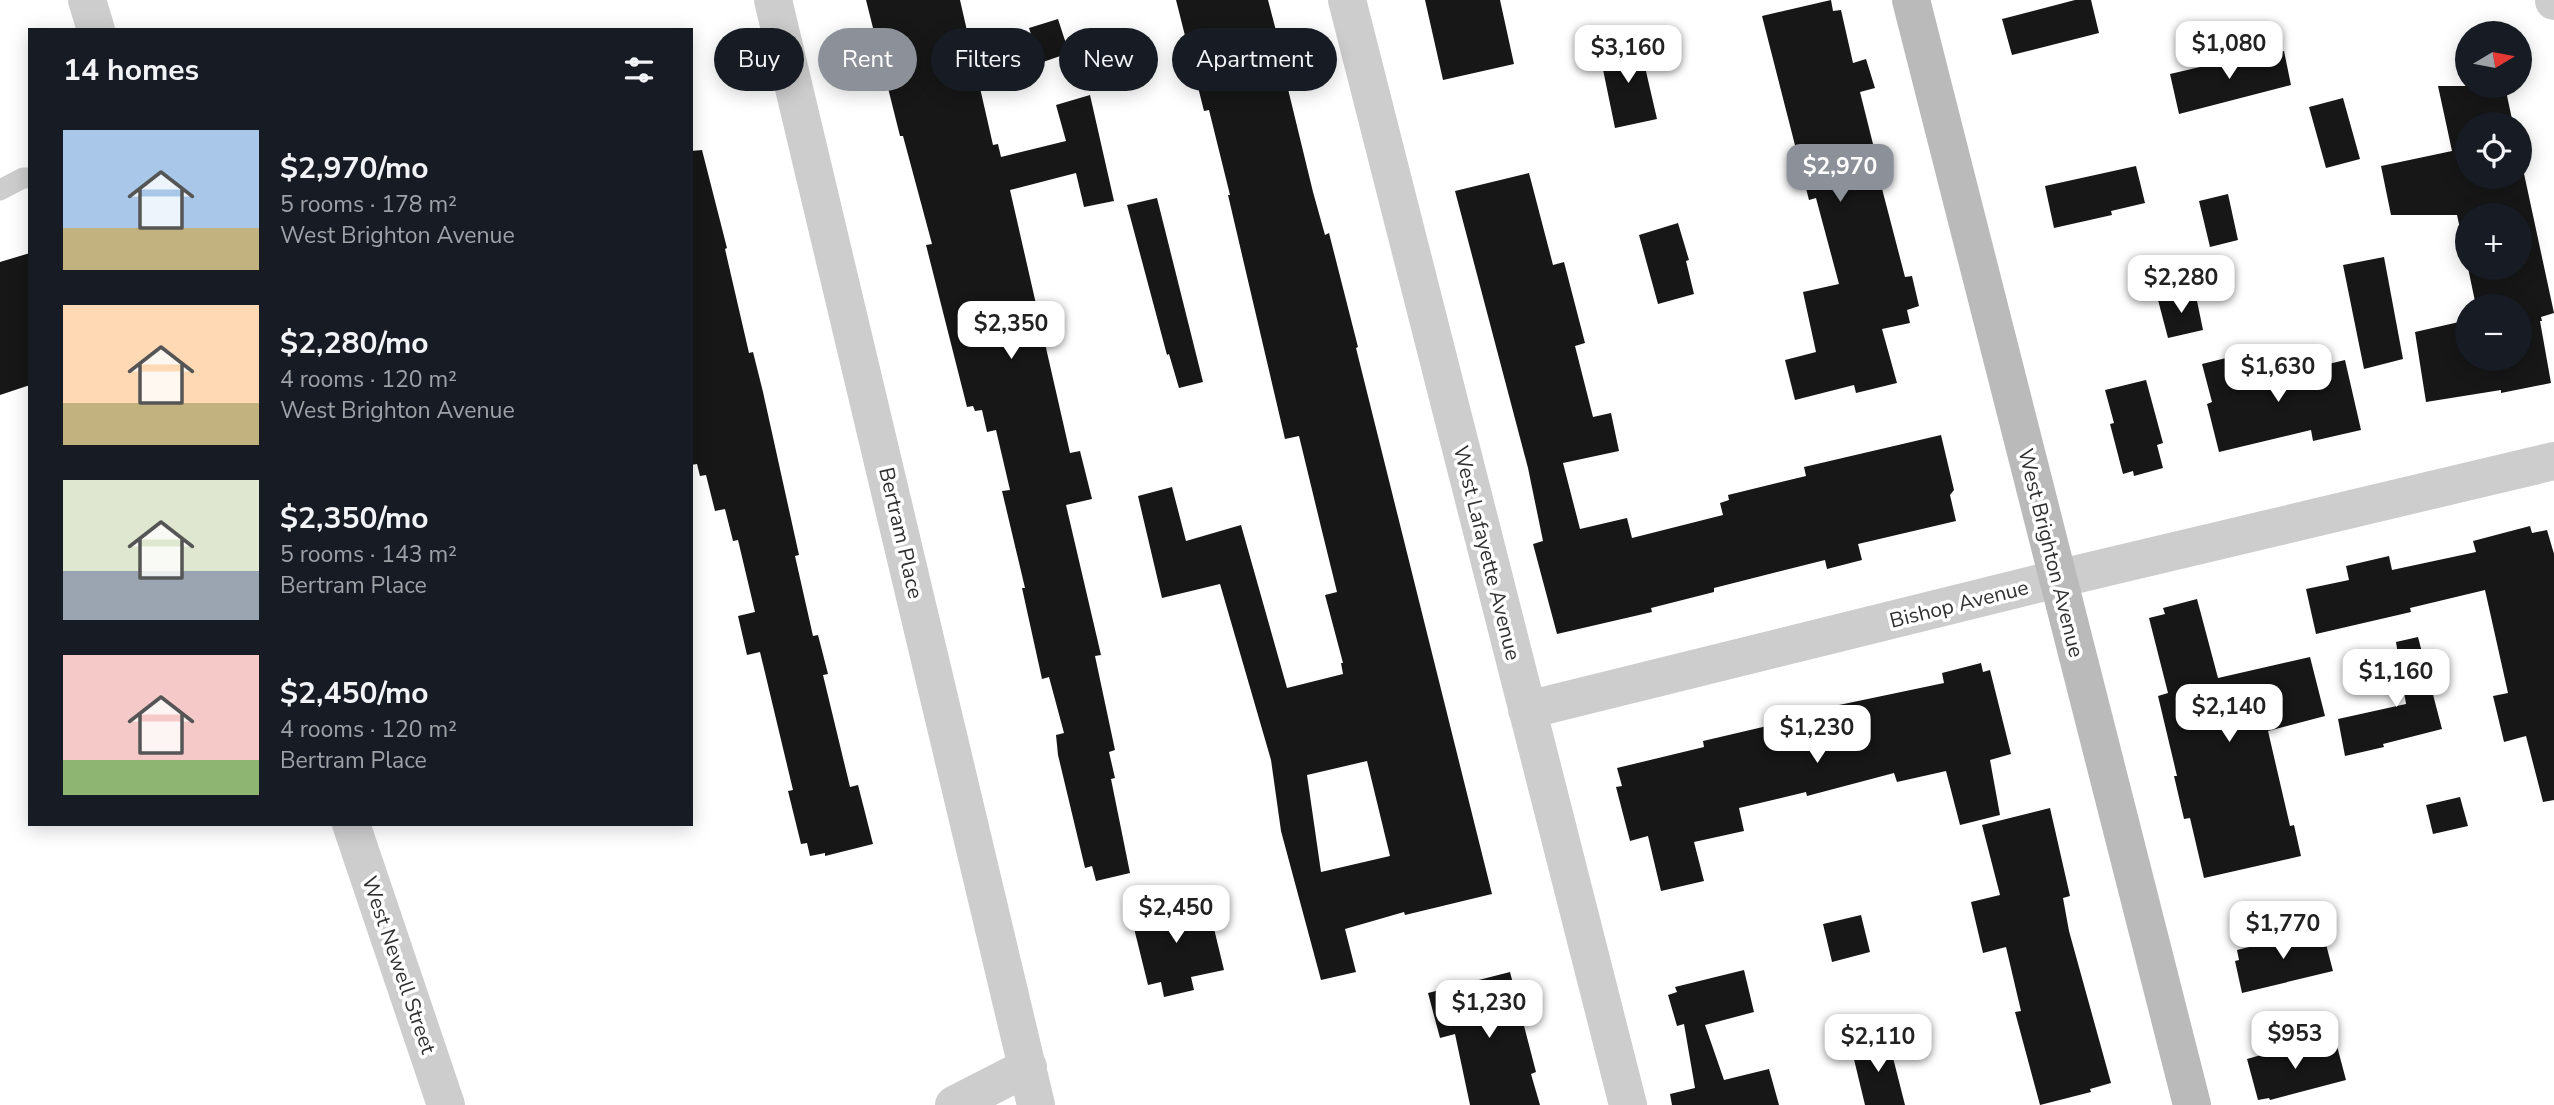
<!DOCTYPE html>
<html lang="en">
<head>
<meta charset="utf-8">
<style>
  :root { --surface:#171b24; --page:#20242c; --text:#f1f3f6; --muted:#9ea1a6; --accent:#8c9099 }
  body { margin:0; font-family:"Nunito Sans",sans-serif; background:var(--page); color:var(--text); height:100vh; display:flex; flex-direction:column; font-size:26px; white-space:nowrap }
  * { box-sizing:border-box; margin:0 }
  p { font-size:23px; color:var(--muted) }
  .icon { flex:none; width:38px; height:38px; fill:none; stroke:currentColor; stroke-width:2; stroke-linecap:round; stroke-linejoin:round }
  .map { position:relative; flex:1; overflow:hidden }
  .sheet { position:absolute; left:28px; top:28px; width:665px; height:798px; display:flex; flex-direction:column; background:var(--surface); border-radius:0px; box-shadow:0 4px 18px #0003 }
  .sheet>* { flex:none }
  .hud { position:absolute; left:714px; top:28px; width:665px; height:63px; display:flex; gap:14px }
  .needle { width:46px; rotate:80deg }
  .buttons { position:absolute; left:2455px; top:21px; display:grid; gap:14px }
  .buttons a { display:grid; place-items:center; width:77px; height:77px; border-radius:50%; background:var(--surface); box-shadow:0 4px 18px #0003; font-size:35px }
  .price { position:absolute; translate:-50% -60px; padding:0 16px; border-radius:14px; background:#fff; color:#222; font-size:23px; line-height:46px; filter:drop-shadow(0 2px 4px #0008) }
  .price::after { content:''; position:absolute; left:50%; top:42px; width:21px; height:16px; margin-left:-10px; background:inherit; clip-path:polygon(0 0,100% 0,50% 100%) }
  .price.on { background:var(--accent); color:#fff }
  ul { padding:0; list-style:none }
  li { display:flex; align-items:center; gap:21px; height:175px; padding:0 35px }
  li span { display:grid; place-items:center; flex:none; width:196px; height:140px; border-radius:0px; color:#555 }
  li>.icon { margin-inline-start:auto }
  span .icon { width:84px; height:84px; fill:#fffc; stroke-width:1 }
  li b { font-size:30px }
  h2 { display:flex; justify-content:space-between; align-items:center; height:84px; padding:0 35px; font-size:30px }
  .pill { padding:0 24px; border-radius:32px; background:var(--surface); box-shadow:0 4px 18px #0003; font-size:24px; line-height:63px }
  .pill.on { background:var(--accent); color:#fff }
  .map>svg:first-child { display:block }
  .building { fill:#171717; fill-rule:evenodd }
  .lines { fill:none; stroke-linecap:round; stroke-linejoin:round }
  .lane { stroke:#cdcdcd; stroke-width:21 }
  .street { stroke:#cdcdcd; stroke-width:38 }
  .secondary { stroke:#bababa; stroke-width:38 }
  .labels { text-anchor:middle; stroke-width:7; stroke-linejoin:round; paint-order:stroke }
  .street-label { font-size:21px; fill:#303030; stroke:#fff }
</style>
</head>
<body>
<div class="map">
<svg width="2554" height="1105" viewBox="0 0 2554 1105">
  <rect width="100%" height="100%" fill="#fff"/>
  <path class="building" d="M 866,0 L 960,0 L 993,145 L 998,144 L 1001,157 L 1066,141 L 1056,105 L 1090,95 L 1114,201 L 1084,207 L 1076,173 L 1010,190 L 1070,453 L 1080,451 L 1092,499 L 1066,505 L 1101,655 L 1095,656 L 1115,750 L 1109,752 L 1115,778 L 1111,779 L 1130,873 L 1096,881 L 1092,866 L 1085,868 L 1058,755 L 1056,735 L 1064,733 L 1049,677 L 1042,679 L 1022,588 L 1025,588 L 1002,491 L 1010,490 L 996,430 L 987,432 L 982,410 L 975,411 L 973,406 L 967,407 L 926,245 L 932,244 L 903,136 L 900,136 Z
    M 1176,0 L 1268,0 L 1291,88 L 1288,89 L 1313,192 L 1325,235 L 1329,233 L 1358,347 L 1356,348 L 1492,894 L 1405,915 L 1404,912 L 1345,929 L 1356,972 L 1321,980 L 1281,831 L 1271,760 L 1220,584 L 1162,598 L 1138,496 L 1172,487 L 1186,541 L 1241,525 L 1287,688 L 1343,674 L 1341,663 L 1343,663 L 1325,595 L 1337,592 L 1321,527 L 1299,436 L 1285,439 L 1228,195 L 1230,195 L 1209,110 L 1204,111 ZM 1367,761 L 1390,856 L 1321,872 L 1307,775 Z
    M 1425,0 L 1500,0 L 1514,64 L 1443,80 Z
    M 1831,0 L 1833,11 L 1841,10 L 1853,63 L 1866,59 L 1875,88 L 1860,92 L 1882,180 L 1880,181 L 1905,277 L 1912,276 L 1919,306 L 1907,310 L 1910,323 L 1882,329 L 1897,383 L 1856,393 L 1854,385 L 1795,400 L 1785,360 L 1816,352 L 1803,292 L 1839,284 L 1816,198 L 1809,200 L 1762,16 Z
    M 2075,0 L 2091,0 L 2099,33 L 2012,55 L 2002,19 Z
    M 1058,19 L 1069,53 L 1040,63 L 1029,28 Z
    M 1639,41 L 1657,119 L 1615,128 L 1599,50 Z
    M 2284,51 L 2291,85 L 2179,114 L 2170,74 L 2230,60 L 2230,63 Z
    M 2438,86 L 2505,86 L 2513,124 L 2468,124 L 2468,177 L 2520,177 L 2520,155 L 2554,313 L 2541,317 L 2542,321 L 2540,321 L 2551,383 L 2501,393 L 2501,390 L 2426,402 L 2415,332 L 2468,320 L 2468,359 L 2520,359 L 2520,306 L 2476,306 L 2468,268 L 2520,268 L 2520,215 L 2468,215 L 2468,265 L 2457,215 L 2391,215 L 2381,166 L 2452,151 Z
    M 2343,98 L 2360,159 L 2326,168 L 2309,107 Z
    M 702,150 L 727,248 L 725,249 L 749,353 L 753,352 L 763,392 L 799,555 L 795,556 L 813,636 L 818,635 L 828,674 L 823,675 L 850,787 L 858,785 L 873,844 L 825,856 L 825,853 L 810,856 L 807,843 L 801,844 L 788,791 L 793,790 L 760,652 L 747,655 L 738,616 L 755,612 L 738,540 L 733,541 L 725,509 L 715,511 L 706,475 L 700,476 L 697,464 L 691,465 L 691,151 Z
    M 2136,166 L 2145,203 L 2111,211 L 2112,215 L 2054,228 L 2045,186 Z
    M 1529,173 L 1553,265 L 1564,262 L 1585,343 L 1575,346 L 1593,417 L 1611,413 L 1619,451 L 1563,463 L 1580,529 L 1627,518 L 1632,538 L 1723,515 L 1720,503 L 1729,500 L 1728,495 L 1806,476 L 1804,467 L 1941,435 L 1954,490 L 1950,495 L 1956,521 L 1858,544 L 1862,560 L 1827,569 L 1825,560 L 1714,588 L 1714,592 L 1651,608 L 1652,612 L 1557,634 L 1533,544 L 1543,541 L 1528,468 L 1455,191 Z
    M 2228,194 L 2238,240 L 2210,247 L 2199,201 Z
    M 1157,198 L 1203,382 L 1179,388 L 1169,354 L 1167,355 L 1127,205 Z
    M 1678,223 L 1689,260 L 1686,261 L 1694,294 L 1658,304 L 1639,235 Z
    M 30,253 L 30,385 L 0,395 L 0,262 Z
    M 2384,257 L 2403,359 L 2364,369 L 2343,265 Z
    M 2195,291 L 2203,330 L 2168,338 L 2158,300 Z
    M 2242,354 L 2249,383 L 2345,360 L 2361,430 L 2313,441 L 2311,430 L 2219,452 L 2207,404 L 2212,402 L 2202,364 Z
    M 2146,380 L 2163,443 L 2157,445 L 2163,468 L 2134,476 L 2133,471 L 2123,474 L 2110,424 L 2114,423 L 2105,390 Z
    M 2530,526 L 2532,533 L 2547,530 L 2554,554 L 2554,800 L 2543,802 L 2526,736 L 2504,742 L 2493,696 L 2508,693 L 2485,590 L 2410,608 L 2411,612 L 2316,634 L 2306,589 L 2349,580 L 2346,566 L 2389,556 L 2392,570 L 2476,552 L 2473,541 Z
    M 2197,599 L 2218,678 L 2310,657 L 2325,716 L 2268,731 L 2290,826 L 2294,825 L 2301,856 L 2204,878 L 2190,818 L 2184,819 L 2174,776 L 2177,776 L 2158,696 L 2168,693 L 2149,618 L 2165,614 L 2163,608 Z
    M 2418,637 L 2442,729 L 2383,744 L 2384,747 L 2345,756 L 2338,719 L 2406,704 L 2396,642 Z
    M 1981,663 L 1983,672 L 1990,670 L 2011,754 L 1990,760 L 2000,815 L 1960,825 L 1946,771 L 1897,782 L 1894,773 L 1807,796 L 1806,792 L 1739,808 L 1744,831 L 1694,842 L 1704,881 L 1661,891 L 1648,836 L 1630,841 L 1616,787 L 1622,786 L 1617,768 L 1704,747 L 1703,741 L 1780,723 L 1780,721 L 1796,717 L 1796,714 L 1944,683 L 1942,673 Z
    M 2460,797 L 2468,826 L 2433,834 L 2426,805 Z
    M 2050,808 L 2070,896 L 2063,898 L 2069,931 L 2111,1083 L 2090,1089 L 2091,1092 L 2040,1105 L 2015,1012 L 2021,1011 L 2006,947 L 1983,953 L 1971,902 L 2000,895 L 1982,825 Z
    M 1190,898 L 1194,916 L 1210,912 L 1224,970 L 1191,977 L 1194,990 L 1164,997 L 1161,982 L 1148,985 L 1130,912 Z
    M 1861,915 L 1870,952 L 1832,962 L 1823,924 Z
    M 2322,929 L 2333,971 L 2242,993 L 2235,961 L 2239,960 L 2237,950 Z
    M 1744,970 L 1754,1012 L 1705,1025 L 1724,1080 L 1769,1069 L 1779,1105 L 1672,1105 L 1670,1094 L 1695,1088 L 1684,1024 L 1677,1026 L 1668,995 L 1677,992 L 1675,987 Z
    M 1510,972 L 1536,1072 L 1531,1074 L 1540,1105 L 1470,1105 L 1455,1034 L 1440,1038 L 1428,993 Z
    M 1888,1038 L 1905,1105 L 1865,1105 L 1851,1047 Z
    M 2310,1041 L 2312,1052 L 2337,1046 L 2346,1080 L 2270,1100 L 2269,1098 L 2258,1100 L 2247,1059 Z"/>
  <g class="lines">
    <path class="lane" d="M 0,190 L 23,178 L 30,178"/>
    <path class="street" d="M 87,0 L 96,30
      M 773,0 L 1036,1105
      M 1347,0 L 1628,1105
      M 2554,0 L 2554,1
      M 1527,710 L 2057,579 L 2554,461
      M 351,824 L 446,1105
      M 954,1105 L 1028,1067"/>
    <path class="secondary" d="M 1911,0 L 2192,1105"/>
  </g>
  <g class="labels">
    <g class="street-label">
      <text transform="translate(901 533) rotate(77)" y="7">Bertram Place</text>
      <text transform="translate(1487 553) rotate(76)" y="7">West Lafayette Avenue</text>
      <text transform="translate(2051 553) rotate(76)" y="7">West Brighton Avenue</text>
      <text transform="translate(1959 604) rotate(-14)" y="7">Bishop Avenue</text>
      <text transform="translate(399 965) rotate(71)" y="7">West Newell Street</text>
    </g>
  </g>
</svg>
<div class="buttons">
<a><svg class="needle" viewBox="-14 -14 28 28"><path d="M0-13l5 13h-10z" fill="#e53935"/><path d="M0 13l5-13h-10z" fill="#9ea1a6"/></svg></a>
<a><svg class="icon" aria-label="locate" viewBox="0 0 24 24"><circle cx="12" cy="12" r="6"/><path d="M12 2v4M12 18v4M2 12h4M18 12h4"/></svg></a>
<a>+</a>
<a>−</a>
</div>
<b class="price" style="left:2229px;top:81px">$1,080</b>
<b class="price" style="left:1628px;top:85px">$3,160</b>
<b class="price on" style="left:1840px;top:204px">$2,970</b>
<b class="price" style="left:2181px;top:315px">$2,280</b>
<b class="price" style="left:1011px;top:361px">$2,350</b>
<b class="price" style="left:2278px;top:404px">$1,630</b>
<b class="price" style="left:2396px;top:709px">$1,160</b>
<b class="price" style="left:2229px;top:744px">$2,140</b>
<b class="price" style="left:1817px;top:765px">$1,230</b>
<b class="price" style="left:1176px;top:945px">$2,450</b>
<b class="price" style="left:2283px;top:961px">$1,770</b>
<b class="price" style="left:1489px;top:1040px">$1,230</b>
<b class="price" style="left:2295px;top:1071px">$953</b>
<b class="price" style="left:1878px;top:1074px">$2,110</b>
<div class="hud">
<a class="pill">Buy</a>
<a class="pill on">Rent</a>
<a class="pill">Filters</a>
<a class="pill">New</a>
<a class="pill">Apartment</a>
</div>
<section class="sheet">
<h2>14 homes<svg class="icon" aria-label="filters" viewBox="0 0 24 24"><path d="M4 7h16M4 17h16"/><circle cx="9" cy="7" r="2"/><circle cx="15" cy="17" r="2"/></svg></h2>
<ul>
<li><span style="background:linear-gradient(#a9c7e8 70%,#c2b280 0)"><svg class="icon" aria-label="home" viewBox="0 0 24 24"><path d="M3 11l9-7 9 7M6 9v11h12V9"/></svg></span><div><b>$2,970/mo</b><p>5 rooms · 178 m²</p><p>West Brighton Avenue</p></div></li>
<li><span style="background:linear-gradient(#ffd9b3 70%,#c2b280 0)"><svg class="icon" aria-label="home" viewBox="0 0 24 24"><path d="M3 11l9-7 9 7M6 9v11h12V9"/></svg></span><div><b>$2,280/mo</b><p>4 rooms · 120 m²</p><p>West Brighton Avenue</p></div></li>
<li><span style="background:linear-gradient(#dfe7d0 65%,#9aa5b1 0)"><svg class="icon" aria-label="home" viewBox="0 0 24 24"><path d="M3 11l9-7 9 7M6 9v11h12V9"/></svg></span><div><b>$2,350/mo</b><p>5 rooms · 143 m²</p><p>Bertram Place</p></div></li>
<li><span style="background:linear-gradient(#f6c9c9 75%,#8fb573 0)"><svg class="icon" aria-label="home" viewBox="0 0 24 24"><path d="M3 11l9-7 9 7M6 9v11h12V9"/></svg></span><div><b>$2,450/mo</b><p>4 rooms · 120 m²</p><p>Bertram Place</p></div></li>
</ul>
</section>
</div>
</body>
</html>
